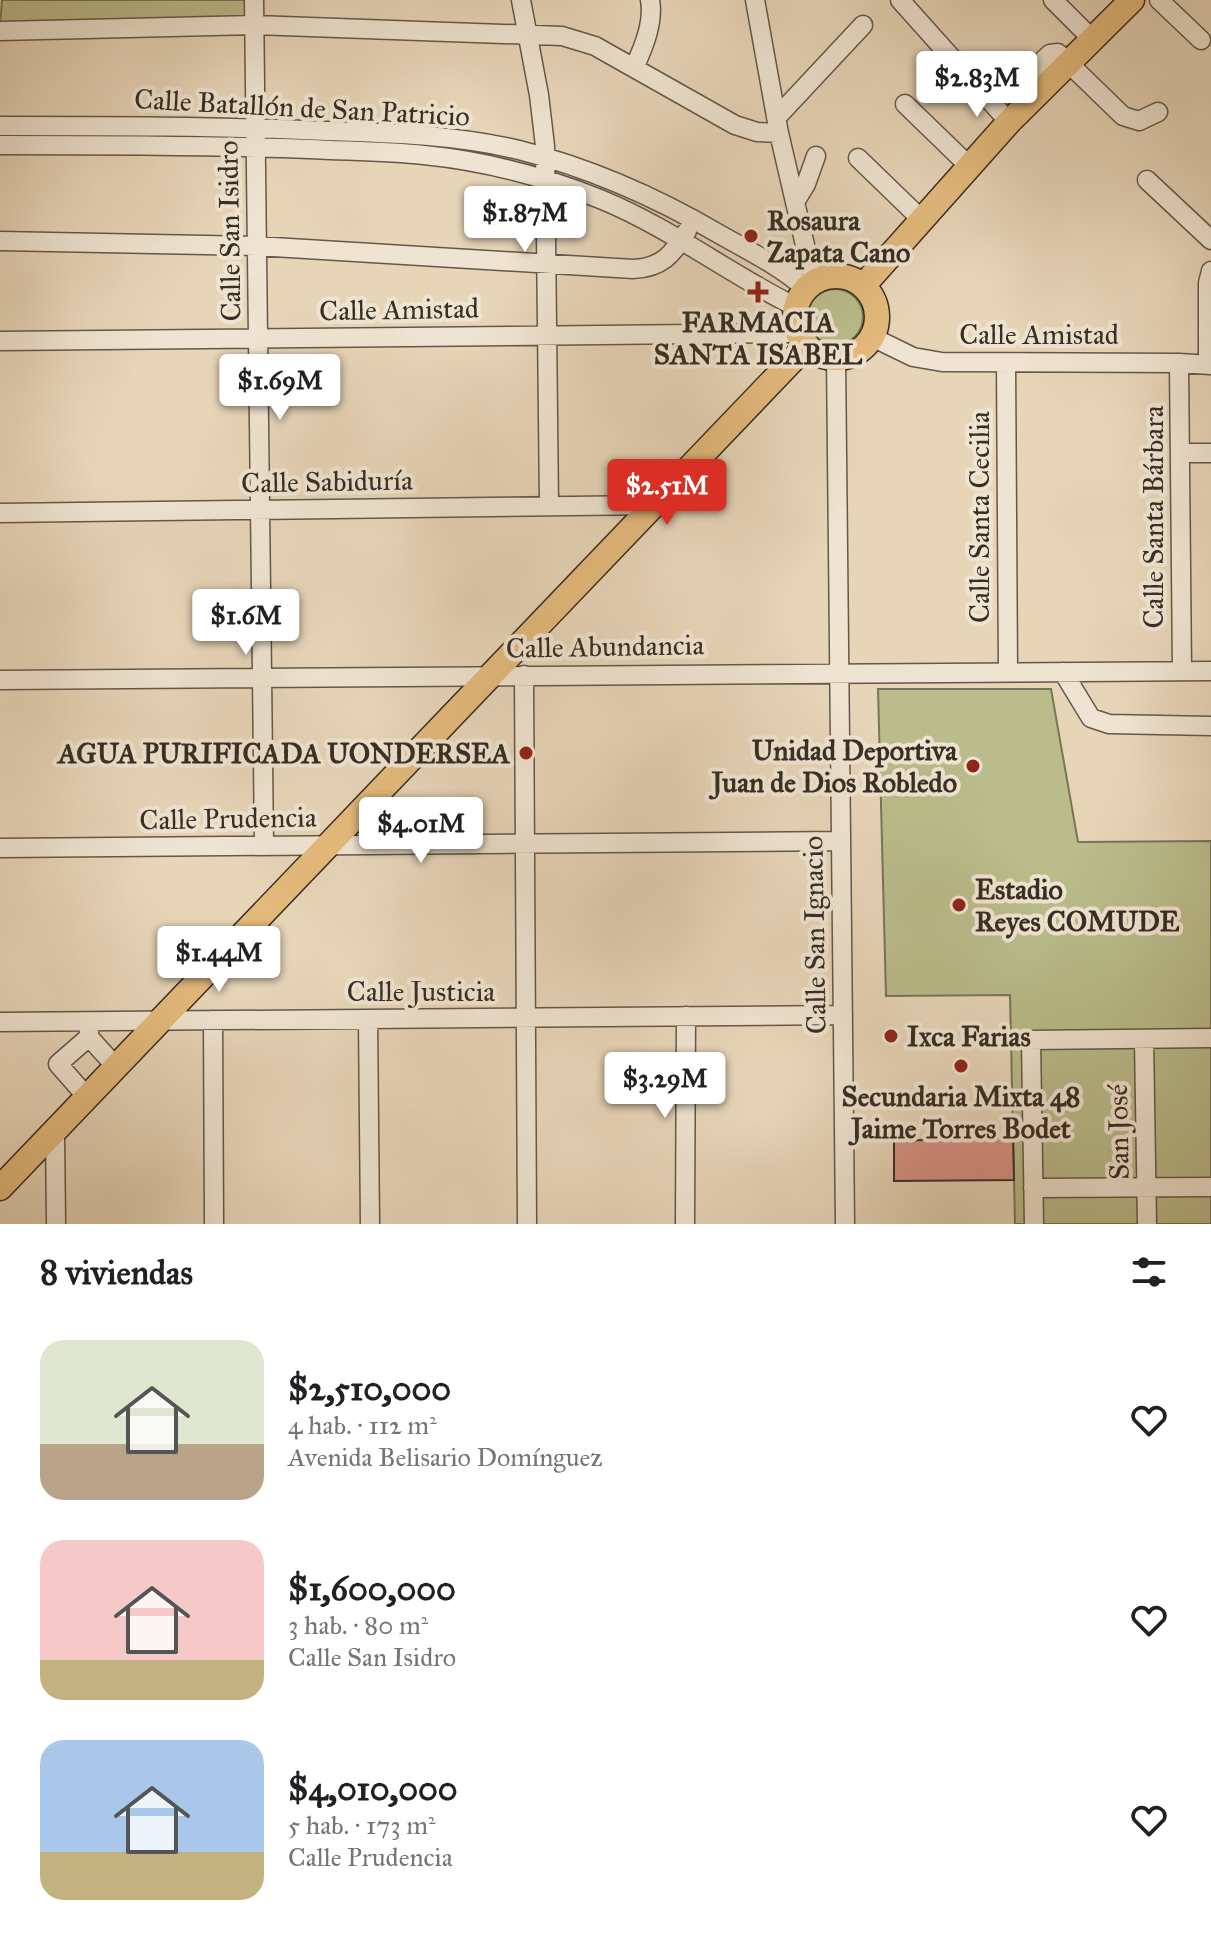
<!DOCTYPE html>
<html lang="es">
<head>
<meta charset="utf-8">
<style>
  :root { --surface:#fff; --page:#f6f6f6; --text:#202124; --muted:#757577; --accent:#d93025 }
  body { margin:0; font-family:"IM FELL Great Primer",serif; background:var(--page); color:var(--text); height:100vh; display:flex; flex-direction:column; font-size:30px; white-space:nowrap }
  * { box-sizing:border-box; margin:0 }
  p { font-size:26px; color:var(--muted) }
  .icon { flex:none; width:44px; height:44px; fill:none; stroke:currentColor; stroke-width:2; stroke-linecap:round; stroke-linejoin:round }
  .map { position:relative; height:1224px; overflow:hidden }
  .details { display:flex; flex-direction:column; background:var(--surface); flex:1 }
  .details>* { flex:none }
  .price { position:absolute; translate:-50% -68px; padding:0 18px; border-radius:8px; background:#fff; color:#222; font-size:26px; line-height:52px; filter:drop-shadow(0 2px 4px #0008) }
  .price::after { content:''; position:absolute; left:50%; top:48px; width:24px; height:18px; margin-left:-12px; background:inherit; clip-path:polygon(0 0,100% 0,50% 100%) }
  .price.selected { background:var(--accent); color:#fff }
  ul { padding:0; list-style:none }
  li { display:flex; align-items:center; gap:24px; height:200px; padding:0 40px }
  li span { display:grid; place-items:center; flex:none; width:224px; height:160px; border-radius:24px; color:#555 }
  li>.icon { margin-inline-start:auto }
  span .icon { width:96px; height:96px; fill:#fffc; stroke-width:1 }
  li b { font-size:34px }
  h2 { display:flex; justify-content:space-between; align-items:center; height:96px; padding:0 40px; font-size:34px }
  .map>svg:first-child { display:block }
  .green { fill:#babc8b; stroke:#787558; stroke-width:2 }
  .building { fill:#da9286; stroke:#372e24; stroke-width:2 }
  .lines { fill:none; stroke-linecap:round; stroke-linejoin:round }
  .minor-casing { stroke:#635849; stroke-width:21 }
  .major-casing { stroke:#372e24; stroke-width:27 }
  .minor { stroke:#efe4d1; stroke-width:18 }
  .major { stroke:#e4ba7c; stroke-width:24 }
  .poi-dot { fill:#8f2418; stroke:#efe4d1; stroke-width:3 }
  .labels { text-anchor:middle; stroke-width:8; stroke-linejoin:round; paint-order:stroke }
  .street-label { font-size:28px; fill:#372e24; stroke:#efe4d1 }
  .poi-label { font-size:28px; font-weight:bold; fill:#372e24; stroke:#efe4d1; text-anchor:start }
</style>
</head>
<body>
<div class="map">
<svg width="1211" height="1224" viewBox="0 0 1211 1224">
  <rect width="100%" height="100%" fill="#e7d5b8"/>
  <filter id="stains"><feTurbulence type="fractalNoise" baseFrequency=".0025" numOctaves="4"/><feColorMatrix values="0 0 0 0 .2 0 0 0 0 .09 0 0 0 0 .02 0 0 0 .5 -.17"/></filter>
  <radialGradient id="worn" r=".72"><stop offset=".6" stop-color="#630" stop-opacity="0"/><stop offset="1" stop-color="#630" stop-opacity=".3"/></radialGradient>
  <path class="green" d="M 2,0 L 247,0 L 248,18 L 0,26 Z
    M807 317a28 28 0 1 1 56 0a28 28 0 1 1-56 0Z
    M 878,689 L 1051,689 L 1078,842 L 1211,841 L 1211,1224 L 1015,1224 L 1010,995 L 886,996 Z"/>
  <path class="building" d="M 1013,1137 L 1014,1180 L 894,1181 L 894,1141 Z"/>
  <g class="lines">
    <g class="minor-casing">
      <path id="minor" d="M 254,0 L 264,845
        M 521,0 L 539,95 L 545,146 L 549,506
        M 755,0 L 779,133 L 811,271 L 816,282
        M 900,0 L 1009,122
        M 1053,0 L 1091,38
        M 1159,0 L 1201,40
        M 0,31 L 255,25 L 562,36 L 595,46 L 735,125 L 757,132 L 779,133
        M 635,66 C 644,46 654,22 650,0
        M 1026,76 L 1050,54 L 1058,53 L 1123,116 L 1139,121 L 1158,112
        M 905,104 L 969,166
        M 776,118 L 863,25
        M 0,126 C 109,126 218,126 327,131 C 391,133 456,135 519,150 C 590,168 656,197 719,234 C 749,251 780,266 806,289
        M 0,145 C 103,145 206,145 309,149 C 347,151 386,151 424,155 C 484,161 545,177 600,199 C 671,228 729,274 796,307
        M 858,158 L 921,219
        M 1147,180 L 1211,240
        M 795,202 L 806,184 L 816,156
        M 0,241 L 257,246 L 633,269 C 662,268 673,254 687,231
        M 872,337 L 913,357 L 942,362 L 1179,363 L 1211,365
        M 0,341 L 798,333
        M 836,357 L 845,1224
        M 1006,363 L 1008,672
        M 1179,363 L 1182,671
        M 1208,365 L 1208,283 L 1211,271
        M 1180,453 L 1211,453
        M 0,513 L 655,505
        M 1063,672 L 1091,718 L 1109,724 L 1211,726
        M 524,675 L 527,1224
        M 0,680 L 1211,671
        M 0,848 L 841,841
        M 368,1019 L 370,1224
        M 213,1020 L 214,1224
        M 0,1022 L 843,1015
        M 89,1028 L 89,1037 L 116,1067
        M 1144,1039 L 1147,1224
        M 86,1096 L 58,1064 L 89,1037
        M 55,1131 L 56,1224
        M 1033,1188 L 1211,1187
        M 685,1224 L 686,1016
        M 1034,1224 L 1031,1040 L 1211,1038"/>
    </g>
    <g class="major-casing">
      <path id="major" d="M795 317a41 41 0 1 1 82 0a41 41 0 1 1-82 0Z
        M 863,286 L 1009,122 L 1132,0
        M 0,1188 L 807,345"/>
    </g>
    <use href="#minor" class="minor"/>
    <use href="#major" class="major"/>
  </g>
  <g class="poi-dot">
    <circle cx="751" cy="236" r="8"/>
    <path d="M754 280h8v8h8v8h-8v8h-8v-8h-8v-8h8z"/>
    <circle cx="526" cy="753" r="8"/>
    <circle cx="973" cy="766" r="8"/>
    <circle cx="959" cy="905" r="8"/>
    <circle cx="891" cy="1036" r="8"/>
    <circle cx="961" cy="1066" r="8"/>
  </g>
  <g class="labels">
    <g class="street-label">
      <text transform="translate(302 107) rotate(3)" y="10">Calle Batallón de San Patricio</text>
      <text transform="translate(229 231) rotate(-91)" y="10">Calle San Isidro</text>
      <text transform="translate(399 309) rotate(-1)" y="10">Calle Amistad</text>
      <text x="1039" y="344">Calle Amistad</text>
      <text transform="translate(327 481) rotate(-1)" y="10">Calle Sabiduría</text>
      <text transform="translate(979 517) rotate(-90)" y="10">Calle Santa Cecilia</text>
      <text transform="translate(1153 517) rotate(-90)" y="10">Calle Santa Bárbara</text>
      <text transform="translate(605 646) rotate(-1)" y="10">Calle Abundancia</text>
      <text transform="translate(228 818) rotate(-1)" y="10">Calle Prudencia</text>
      <text transform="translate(814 935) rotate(-91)" y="10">Calle San Ignacio</text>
      <text x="421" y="1001">Calle Justicia</text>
      <text transform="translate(1118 1132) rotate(-91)" y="10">San José</text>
    </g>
    <g class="poi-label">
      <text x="767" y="230">Rosaura<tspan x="767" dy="32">Zapata Cano</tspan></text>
      <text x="758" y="332" text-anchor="middle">FARMACIA<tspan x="758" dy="32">SANTA ISABEL</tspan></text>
      <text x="957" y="760" text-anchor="end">Unidad Deportiva<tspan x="957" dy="32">Juan de Dios Robledo</tspan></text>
      <text x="510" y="763" text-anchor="end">AGUA PURIFICADA UONDERSEA</text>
      <text x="975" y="899">Estadio<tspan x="975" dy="32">Reyes COMUDE</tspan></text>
      <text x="907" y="1046">Ixca Farias</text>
      <text x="961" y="1106" text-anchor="middle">Secundaria Mixta 48<tspan x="961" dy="32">Jaime Torres Bodet</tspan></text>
    </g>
  </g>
  <rect width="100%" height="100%" filter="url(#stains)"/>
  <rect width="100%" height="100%" fill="url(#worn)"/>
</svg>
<b class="price" style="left:977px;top:119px">$2.83M</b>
<b class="price" style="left:525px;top:254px">$1.87M</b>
<b class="price" style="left:280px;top:422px">$1.69M</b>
<b class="price selected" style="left:667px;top:527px">$2.51M</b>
<b class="price" style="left:246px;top:657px">$1.6M</b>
<b class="price" style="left:421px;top:865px">$4.01M</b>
<b class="price" style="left:219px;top:994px">$1.44M</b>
<b class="price" style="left:665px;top:1120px">$3.29M</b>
</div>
<section class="details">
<h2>8 viviendas<svg class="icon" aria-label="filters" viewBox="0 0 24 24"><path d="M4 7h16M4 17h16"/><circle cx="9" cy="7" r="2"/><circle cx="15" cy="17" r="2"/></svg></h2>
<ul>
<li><span style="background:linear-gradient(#dfe7d0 65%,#b9a48a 0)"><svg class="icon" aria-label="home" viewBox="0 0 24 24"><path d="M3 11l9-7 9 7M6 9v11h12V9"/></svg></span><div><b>$2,510,000</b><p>4 hab. · 112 m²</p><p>Avenida Belisario Domínguez</p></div><svg class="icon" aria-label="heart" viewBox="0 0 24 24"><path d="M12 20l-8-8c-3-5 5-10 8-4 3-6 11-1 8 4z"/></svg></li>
<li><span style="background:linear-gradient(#f6c9c9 75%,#c2b280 0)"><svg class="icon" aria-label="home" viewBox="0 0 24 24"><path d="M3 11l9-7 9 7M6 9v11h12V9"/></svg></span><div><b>$1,600,000</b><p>3 hab. · 80 m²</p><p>Calle San Isidro</p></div><svg class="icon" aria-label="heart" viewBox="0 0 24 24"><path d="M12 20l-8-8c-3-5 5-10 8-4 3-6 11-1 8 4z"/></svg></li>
<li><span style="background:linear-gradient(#a9c7e8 70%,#c2b280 0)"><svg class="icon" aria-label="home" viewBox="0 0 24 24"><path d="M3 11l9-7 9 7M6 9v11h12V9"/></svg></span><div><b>$4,010,000</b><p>5 hab. · 173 m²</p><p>Calle Prudencia</p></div><svg class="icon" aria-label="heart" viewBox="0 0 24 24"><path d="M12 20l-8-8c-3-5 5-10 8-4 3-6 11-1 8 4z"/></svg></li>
</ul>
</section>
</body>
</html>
